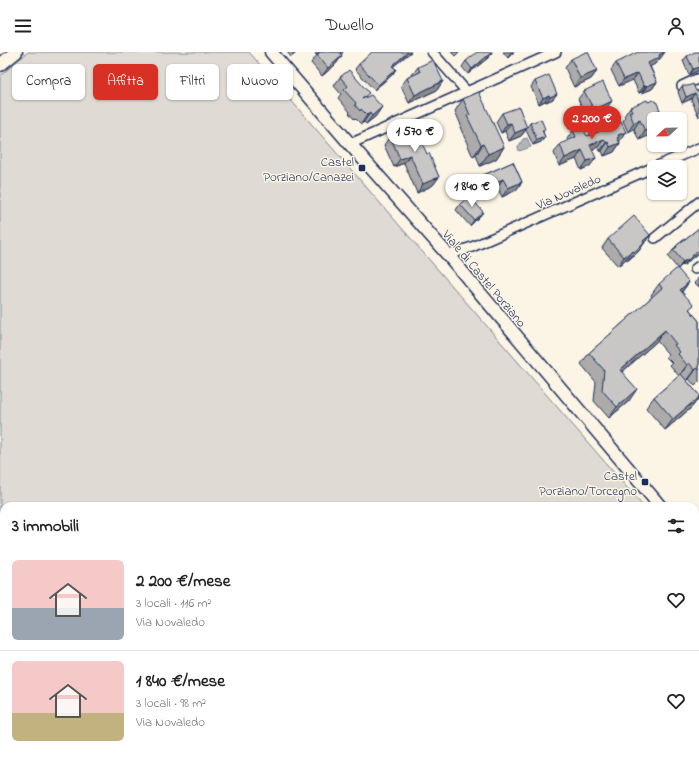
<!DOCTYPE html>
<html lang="it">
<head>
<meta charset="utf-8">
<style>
  :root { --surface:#fff; --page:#f6f6f6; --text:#222; --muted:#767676; --line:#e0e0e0; --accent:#d93025 }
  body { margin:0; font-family:"Indie Flower",sans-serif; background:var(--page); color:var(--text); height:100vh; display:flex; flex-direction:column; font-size:15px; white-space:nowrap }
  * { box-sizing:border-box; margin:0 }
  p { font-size:13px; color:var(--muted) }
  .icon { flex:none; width:22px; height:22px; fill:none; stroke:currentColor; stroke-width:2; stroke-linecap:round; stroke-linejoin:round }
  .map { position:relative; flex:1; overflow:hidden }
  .side { position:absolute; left:0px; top:450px; width:699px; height:256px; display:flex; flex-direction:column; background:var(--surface); border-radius:12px 12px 0 0; box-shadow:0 1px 3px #0004 }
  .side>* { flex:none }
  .guide { position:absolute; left:12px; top:12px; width:400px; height:36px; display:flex; gap:8px }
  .needle { width:26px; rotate:248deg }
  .controls { position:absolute; left:647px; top:60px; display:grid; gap:8px }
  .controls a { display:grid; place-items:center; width:40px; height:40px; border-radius:6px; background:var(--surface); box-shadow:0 1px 3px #0004; font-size:20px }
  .price { position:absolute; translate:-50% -34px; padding:0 9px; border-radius:14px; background:#fff; color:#222; font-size:13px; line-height:26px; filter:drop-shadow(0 1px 2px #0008) }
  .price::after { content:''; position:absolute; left:50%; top:24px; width:12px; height:9px; margin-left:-6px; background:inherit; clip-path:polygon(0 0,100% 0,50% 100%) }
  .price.current { background:var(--accent); color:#fff }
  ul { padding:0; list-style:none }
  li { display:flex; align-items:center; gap:12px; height:100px; padding:0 12px }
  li+li { border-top:1px solid var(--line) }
  li span { display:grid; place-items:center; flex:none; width:112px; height:80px; border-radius:6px; color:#555 }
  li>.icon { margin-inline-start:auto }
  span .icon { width:48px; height:48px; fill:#fffc; stroke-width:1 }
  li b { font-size:17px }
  h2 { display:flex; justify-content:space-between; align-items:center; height:48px; padding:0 12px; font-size:17px }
  .tag { padding:0 14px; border-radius:6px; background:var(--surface); box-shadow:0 1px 3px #0004; font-size:14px; line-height:36px }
  .tag.current { background:var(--accent); color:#fff }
  header { display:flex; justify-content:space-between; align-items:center; height:52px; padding:0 12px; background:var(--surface); font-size:18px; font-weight:600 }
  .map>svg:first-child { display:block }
  .green { fill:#dfdbd4; stroke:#7d8599 }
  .water { fill:#b2b4b8; stroke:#767f94 }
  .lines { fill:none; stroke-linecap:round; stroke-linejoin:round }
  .street-casing { stroke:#1b2f5e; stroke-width:12 }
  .secondary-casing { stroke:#1b2f5e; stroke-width:15 }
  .street { stroke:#fcf5e5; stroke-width:9 }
  .secondary { stroke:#fcf5e5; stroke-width:12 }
  .wall { fill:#acabaa; stroke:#1b2f5e }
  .shaded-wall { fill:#8c8b8b; stroke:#1b2f5e }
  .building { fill:#c8c7c6; stroke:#1b2f5e }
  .poi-dot { fill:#1b2f5e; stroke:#fcf5e5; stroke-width:1.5 }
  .labels { text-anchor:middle; stroke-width:3; stroke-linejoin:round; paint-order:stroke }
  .poi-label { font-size:13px; fill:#1b2f5e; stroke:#fcf5e5; text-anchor:end }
  .street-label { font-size:13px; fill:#1b2f5e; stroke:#fcf5e5 }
</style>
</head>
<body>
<header><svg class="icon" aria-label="menu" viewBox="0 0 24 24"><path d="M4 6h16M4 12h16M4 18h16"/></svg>Dwello<svg class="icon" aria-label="person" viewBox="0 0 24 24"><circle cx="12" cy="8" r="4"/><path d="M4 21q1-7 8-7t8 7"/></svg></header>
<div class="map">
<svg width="699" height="706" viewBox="0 0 699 706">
  <rect width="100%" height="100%" fill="#fcf5e5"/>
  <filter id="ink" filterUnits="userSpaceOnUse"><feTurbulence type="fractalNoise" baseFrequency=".025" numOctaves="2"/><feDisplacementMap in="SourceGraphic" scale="8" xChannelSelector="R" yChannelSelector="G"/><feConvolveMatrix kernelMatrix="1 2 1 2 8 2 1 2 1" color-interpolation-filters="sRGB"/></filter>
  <g filter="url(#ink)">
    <path class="green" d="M 28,0 L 249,0 L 643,454 L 4,454 L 4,702 L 166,702 L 158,706 L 0,706 L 0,24 Z"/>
    <path class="water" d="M 434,68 L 437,74 L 426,81 L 422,75 Z
      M 527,86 L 531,95 L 519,99 L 518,95 L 523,87 Z"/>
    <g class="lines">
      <g class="street-casing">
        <path id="street" d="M 432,0 L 467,40
          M 682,34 L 699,26
          M 350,92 L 556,0
          M 655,115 L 699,96
          M 655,186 L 699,150
          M 448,203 L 472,195 L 654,115
          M 695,217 L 699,214
          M 695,471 L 699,470
          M 347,702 L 349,706
          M 189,706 L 198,702"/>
      </g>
      <g class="secondary-casing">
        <path id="secondary" d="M 271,0 L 350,92 L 448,203 L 660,454
          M 0,13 L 16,0
          M 695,495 L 699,500"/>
      </g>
      <use href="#street" class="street"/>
      <use href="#secondary" class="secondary"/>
    </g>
    <path class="wall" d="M 287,0 L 297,0 L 291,5 Z
      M 317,0 L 343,0 L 336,12 L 322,24 L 311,11 L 317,3 L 315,2 Z
      M 451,0 L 459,0 L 455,4 Z
      M 492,0 L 489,5 L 468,22 L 462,15 L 466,9 Z
      M 503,0 L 514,0 L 508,6 Z
      M 687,4 L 699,18 L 689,23 L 683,9 Z
      M 571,7 L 597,19 L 591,27 L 574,35 L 565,16 Z
      M 660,7 L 657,9 L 655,12 L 650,14 L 657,30 L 652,37 L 642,41 L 642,40 L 639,41 L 633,28 L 619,34 L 611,18 L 616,11 Z
      M 359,12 L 393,15 L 396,17 L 392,23 L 374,38 L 355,17 Z
      M 418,15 L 443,29 L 437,38 L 409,51 L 401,34 L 407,26 L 412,23 Z
      M 340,25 L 366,45 L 376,64 L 366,72 L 364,70 L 361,72 L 355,66 L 354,67 L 349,61 L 350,60 L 338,46 L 341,42 L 334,34 Z
      M 535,29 L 553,47 L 546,50 L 545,49 L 539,52 L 531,35 Z
      M 682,34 L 696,39 L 699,38 L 699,65 L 691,47 L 682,51 L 678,40 Z
      M 584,39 L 606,57 L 588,66 L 578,47 Z
      M 463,47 L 504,95 L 496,107 L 480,114 L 476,103 L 473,105 L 460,75 L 461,73 L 455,59 Z
      M 630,55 L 654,66 L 651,67 L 654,75 L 648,84 L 639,88 L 634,77 L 628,80 L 623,69 L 625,66 L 624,64 Z
      M 502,61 L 527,75 L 530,71 L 545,77 L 543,80 L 545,85 L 541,90 L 533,93 L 526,78 L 521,84 L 509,89 L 505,79 L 501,81 L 496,70 Z
      M 598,75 L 620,89 L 619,89 L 620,91 L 614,100 L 604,104 L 602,99 L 600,99 L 598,95 L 592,98 L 590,114 L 581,118 L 576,107 L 559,114 L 554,101 L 560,92 L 568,89 L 567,87 L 573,78 L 587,84 L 594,81 Z
      M 390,84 L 427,102 L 439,125 L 433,133 L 417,141 L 404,111 L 394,115 L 384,93 Z
      M 513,110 L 522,130 L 516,138 L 502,145 L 497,135 L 476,145 L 471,135 L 477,126 Z
      M 460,152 L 483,160 L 479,165 L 470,174 L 456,158 Z
      M 699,176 L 699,200 L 683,214 L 682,213 L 678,217 L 668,205 L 676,194 Z
      M 650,183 L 638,200 L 627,209 L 626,207 L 618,214 L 602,196 L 608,187 Z
      M 699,226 L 699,235 L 695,231 Z
      M 689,230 L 682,240 L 690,258 L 699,269 L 699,330 L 695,334 L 689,327 L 687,329 L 699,343 L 699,346 L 692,355 L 665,378 L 646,356 L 654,345 L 679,324 L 670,313 L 672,311 L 666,305 L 668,302 L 657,289 L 622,320 L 629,349 L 609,366 L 594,349 L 596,330 L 581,312 L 589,301 L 652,245 L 651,243 L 659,232 Z
      M 699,547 L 699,566 L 695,560 L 695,550 Z
      M 695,609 L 699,611 L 699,633 L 696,630 L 695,631 Z
      M 238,702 L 293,702 L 290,706 L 272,706 L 271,704 L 266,706 L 238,706 L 237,704 Z
      M 297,702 L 319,702 L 321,706 L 295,706 Z
      M 437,702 L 486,702 L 484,705 L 481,706 L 439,706 Z
      M 499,702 L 510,702 L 501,706 Z
      M 548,702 L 580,702 L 579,705 L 585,706 L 545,706 Z
      M 642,702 L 682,702 L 686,706 L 640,706 Z"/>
    <path class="shaded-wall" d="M 295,0 L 297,0 L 291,5 Z
      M 408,0 L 411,0 L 388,19 L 392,14 Z
      M 492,0 L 489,5 L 468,22 L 472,17 Z
      M 511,0 L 514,0 L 508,6 Z
      M 665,0 L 660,7 L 657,9 L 655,12 L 644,18 L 648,11 L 659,3 Z
      M 342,4 L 336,12 L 322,24 L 328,16 Z
      M 699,15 L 699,18 L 689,23 L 693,17 Z
      M 396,17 L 392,23 L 374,38 L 378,33 Z
      M 597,19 L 591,27 L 574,35 L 580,26 Z
      M 638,21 L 633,28 L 619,34 L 624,27 Z
      M 443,29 L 437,38 L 409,51 L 415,43 Z
      M 657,30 L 652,37 L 642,41 L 647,34 Z
      M 646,33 L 642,40 L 639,41 L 644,34 Z
      M 695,41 L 691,47 L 682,51 L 686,45 Z
      M 557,42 L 553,47 L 546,50 L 550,45 Z
      M 549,43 L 545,49 L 539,52 L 543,46 Z
      M 612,49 L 606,57 L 588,66 L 594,58 Z
      M 382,55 L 376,64 L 366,72 L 372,64 Z
      M 660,58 L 654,66 L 651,67 L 650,64 L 654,60 Z
      M 370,61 L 364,70 L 361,72 L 367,63 Z
      M 640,68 L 634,77 L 628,80 L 634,71 Z
      M 511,71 L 505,79 L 501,81 L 507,72 Z
      M 654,75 L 648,84 L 639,88 L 645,79 Z
      M 527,76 L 521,84 L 509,89 L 515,81 Z
      M 626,80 L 620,89 L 615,91 L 618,83 Z
      M 545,85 L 541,90 L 533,93 L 537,88 Z
      M 604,87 L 598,95 L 584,101 L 590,93 Z
      M 608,90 L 602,99 L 600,99 L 606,91 Z
      M 620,91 L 614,100 L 604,104 L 610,95 Z
      M 483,92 L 476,103 L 473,105 L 481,93 Z
      M 504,95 L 496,107 L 480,114 L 488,102 Z
      M 582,98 L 576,107 L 559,114 L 565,106 Z
      M 410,103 L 404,111 L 394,115 L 400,107 Z
      M 596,106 L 590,114 L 581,118 L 587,109 Z
      M 439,125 L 433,133 L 417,141 L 423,132 Z
      M 503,127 L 497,135 L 476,145 L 482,136 Z
      M 522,130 L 516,138 L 502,145 L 508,136 Z
      M 483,160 L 479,165 L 470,174 L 474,168 Z
      M 650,183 L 638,200 L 627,209 L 633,201 L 643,189 Z
      M 699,197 L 699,200 L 683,214 L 688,208 Z
      M 632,199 L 626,207 L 618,214 L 624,205 Z
      M 687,207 L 682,213 L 678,217 L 683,210 Z
      M 689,230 L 681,241 L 680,238 Z
      M 665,278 L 657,289 L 612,329 L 620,318 Z
      M 689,311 L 681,322 L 679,324 L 687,313 Z
      M 697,316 L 689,327 L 687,329 L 695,318 Z
      M 637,337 L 629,349 L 609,366 L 617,355 Z
      M 699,345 L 692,355 L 665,378 L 673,367 Z
      M 699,624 L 699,625 L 695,631 L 695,628 Z
      M 699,685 L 699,688 L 695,692 L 695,689 Z
      M 265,702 L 272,702 L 271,704 L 266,706 L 257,706 Z
      M 292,702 L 293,702 L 290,706 L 283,706 Z
      M 479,702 L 486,702 L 484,705 L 481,706 L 474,706 L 476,703 Z
      M 504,702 L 510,702 L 501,706 Z"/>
    <path class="building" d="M 320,0 L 341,0 L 340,1 L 342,4 L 328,16 L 317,3 Z
      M 372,0 L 408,0 L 392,14 L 396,17 L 378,33 L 359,12 Z
      M 477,0 L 492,0 L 472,17 L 466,9 Z
      M 586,0 L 588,0 L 597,19 L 580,26 L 571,7 Z
      M 638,0 L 665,0 L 659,3 L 660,5 L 648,11 L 657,30 L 647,34 L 646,33 L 644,34 L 638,21 L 624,27 L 616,11 Z
      M 695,0 L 699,0 L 699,15 L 693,17 L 687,4 Z
      M 433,8 L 443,29 L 415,43 L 407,26 L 420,20 L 418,15 Z
      M 349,18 L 369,41 L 362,47 L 371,43 L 382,55 L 372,64 L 370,61 L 367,63 L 361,57 L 360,59 L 355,53 L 356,51 L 344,38 L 348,34 L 340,25 Z
      M 549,23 L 557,42 L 550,45 L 549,43 L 543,46 L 535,29 Z
      M 603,30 L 612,49 L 594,58 L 584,39 Z
      M 693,32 L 696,39 L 699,38 L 699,51 L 695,41 L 686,45 L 682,34 L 688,34 Z
      M 479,40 L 504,95 L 488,102 L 483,92 L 481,93 L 467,64 L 470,63 L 463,47 Z
      M 647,48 L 648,50 L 653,48 L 654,49 L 656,49 L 660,58 L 654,60 L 654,62 L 650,64 L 654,75 L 645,79 L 640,68 L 634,71 L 629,60 L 632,59 L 630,55 Z
      M 519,55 L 527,76 L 515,81 L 511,71 L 507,72 L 502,61 Z
      M 541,67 L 545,77 L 542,78 L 545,85 L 537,88 L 530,71 Z
      M 612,69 L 614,73 L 621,70 L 626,80 L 618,83 L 619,85 L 617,86 L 620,91 L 610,95 L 608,90 L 606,91 L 604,87 L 590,93 L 596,106 L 587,109 L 582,98 L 565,106 L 560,92 L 576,85 L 573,78 L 582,74 L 587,84 L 600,79 L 598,75 Z
      M 414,74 L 427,102 L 429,101 L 439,125 L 423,132 L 410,103 L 400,107 L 390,84 Z
      M 513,110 L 522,130 L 508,136 L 503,127 L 482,136 L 477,126 Z
      M 470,144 L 483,160 L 474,168 L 460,152 Z
      M 634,164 L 650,183 L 643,189 L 644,191 L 633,201 L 632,199 L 624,205 L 608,187 Z
      M 699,176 L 699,197 L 688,208 L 687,207 L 683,210 L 673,198 L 677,195 L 676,194 Z
      M 677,216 L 689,230 L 680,238 L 694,253 L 689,257 L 699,269 L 699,318 L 697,316 L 695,318 L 689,311 L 687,313 L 678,302 L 680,300 L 674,293 L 676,292 L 665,278 L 620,318 L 637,337 L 617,355 L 602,338 L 604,318 L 589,301 L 662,236 L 659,232 Z
      M 681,322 L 699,343 L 699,345 L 673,367 L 654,345 Z
      M 699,547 L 699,550 L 698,549 L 695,558 L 695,550 Z
      M 696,608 L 699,611 L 699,624 L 695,628 L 695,609 Z
      M 699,641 L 699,685 L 696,688 L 695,686 L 695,645 Z
      M 245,702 L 265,702 L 258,705 L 258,706 L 247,706 Z
      M 278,702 L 292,702 L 283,706 L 280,706 Z
      M 299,702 L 319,702 L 321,706 L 301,706 Z
      M 445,702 L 479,702 L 476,703 L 477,706 L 447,706 Z
      M 551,702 L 580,702 L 579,705 L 585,706 L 550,706 Z
      M 650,702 L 682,702 L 686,706 L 653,706 Z"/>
  </g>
  <g class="poi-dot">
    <rect x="358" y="112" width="8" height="8" rx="2"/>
    <rect x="641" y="426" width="8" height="8" rx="2"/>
  </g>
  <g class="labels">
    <g class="poi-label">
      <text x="354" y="114">Castel<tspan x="354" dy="15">Porziano/Canazei</tspan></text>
      <text x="637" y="428">Castel<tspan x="637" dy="15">Porziano/Torcegno</tspan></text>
    </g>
    <g class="street-label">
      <text transform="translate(568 139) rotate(-24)" y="5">Via Novaledo</text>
      <text transform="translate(485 226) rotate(50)" y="5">Viale di Castel Porziano</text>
    </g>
  </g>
</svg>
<div class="controls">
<a><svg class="needle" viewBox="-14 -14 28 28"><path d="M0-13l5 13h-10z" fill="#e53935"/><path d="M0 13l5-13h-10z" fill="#767676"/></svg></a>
<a><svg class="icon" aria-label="layers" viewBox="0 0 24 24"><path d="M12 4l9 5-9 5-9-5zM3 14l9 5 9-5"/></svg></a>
</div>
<b class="price current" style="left:592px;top:88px">2 200 €</b>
<b class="price" style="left:415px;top:101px">1 570 €</b>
<b class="price" style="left:472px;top:156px">1 840 €</b>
<div class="guide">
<a class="tag">Compra</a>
<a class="tag current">Affitta</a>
<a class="tag">Filtri</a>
<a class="tag">Nuovo</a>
</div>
<section class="side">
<h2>3 immobili<svg class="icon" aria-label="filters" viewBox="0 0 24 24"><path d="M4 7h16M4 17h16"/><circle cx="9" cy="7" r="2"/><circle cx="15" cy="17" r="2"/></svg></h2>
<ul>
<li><span style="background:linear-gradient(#f6c9c9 60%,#9aa5b1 0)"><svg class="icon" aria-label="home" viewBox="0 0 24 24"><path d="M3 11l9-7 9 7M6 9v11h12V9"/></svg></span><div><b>2 200 €/mese</b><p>3 locali · 116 m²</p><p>Via Novaledo</p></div><svg class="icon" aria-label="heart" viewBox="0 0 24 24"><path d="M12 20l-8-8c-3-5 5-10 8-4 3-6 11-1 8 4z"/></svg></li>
<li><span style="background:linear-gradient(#f6c9c9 65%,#c2b280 0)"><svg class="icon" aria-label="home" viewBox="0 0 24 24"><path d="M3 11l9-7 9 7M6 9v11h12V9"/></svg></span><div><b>1 840 €/mese</b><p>3 locali · 98 m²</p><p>Via Novaledo</p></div><svg class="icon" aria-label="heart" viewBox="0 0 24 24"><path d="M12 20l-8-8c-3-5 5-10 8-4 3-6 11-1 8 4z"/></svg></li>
</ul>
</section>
</div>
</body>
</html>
